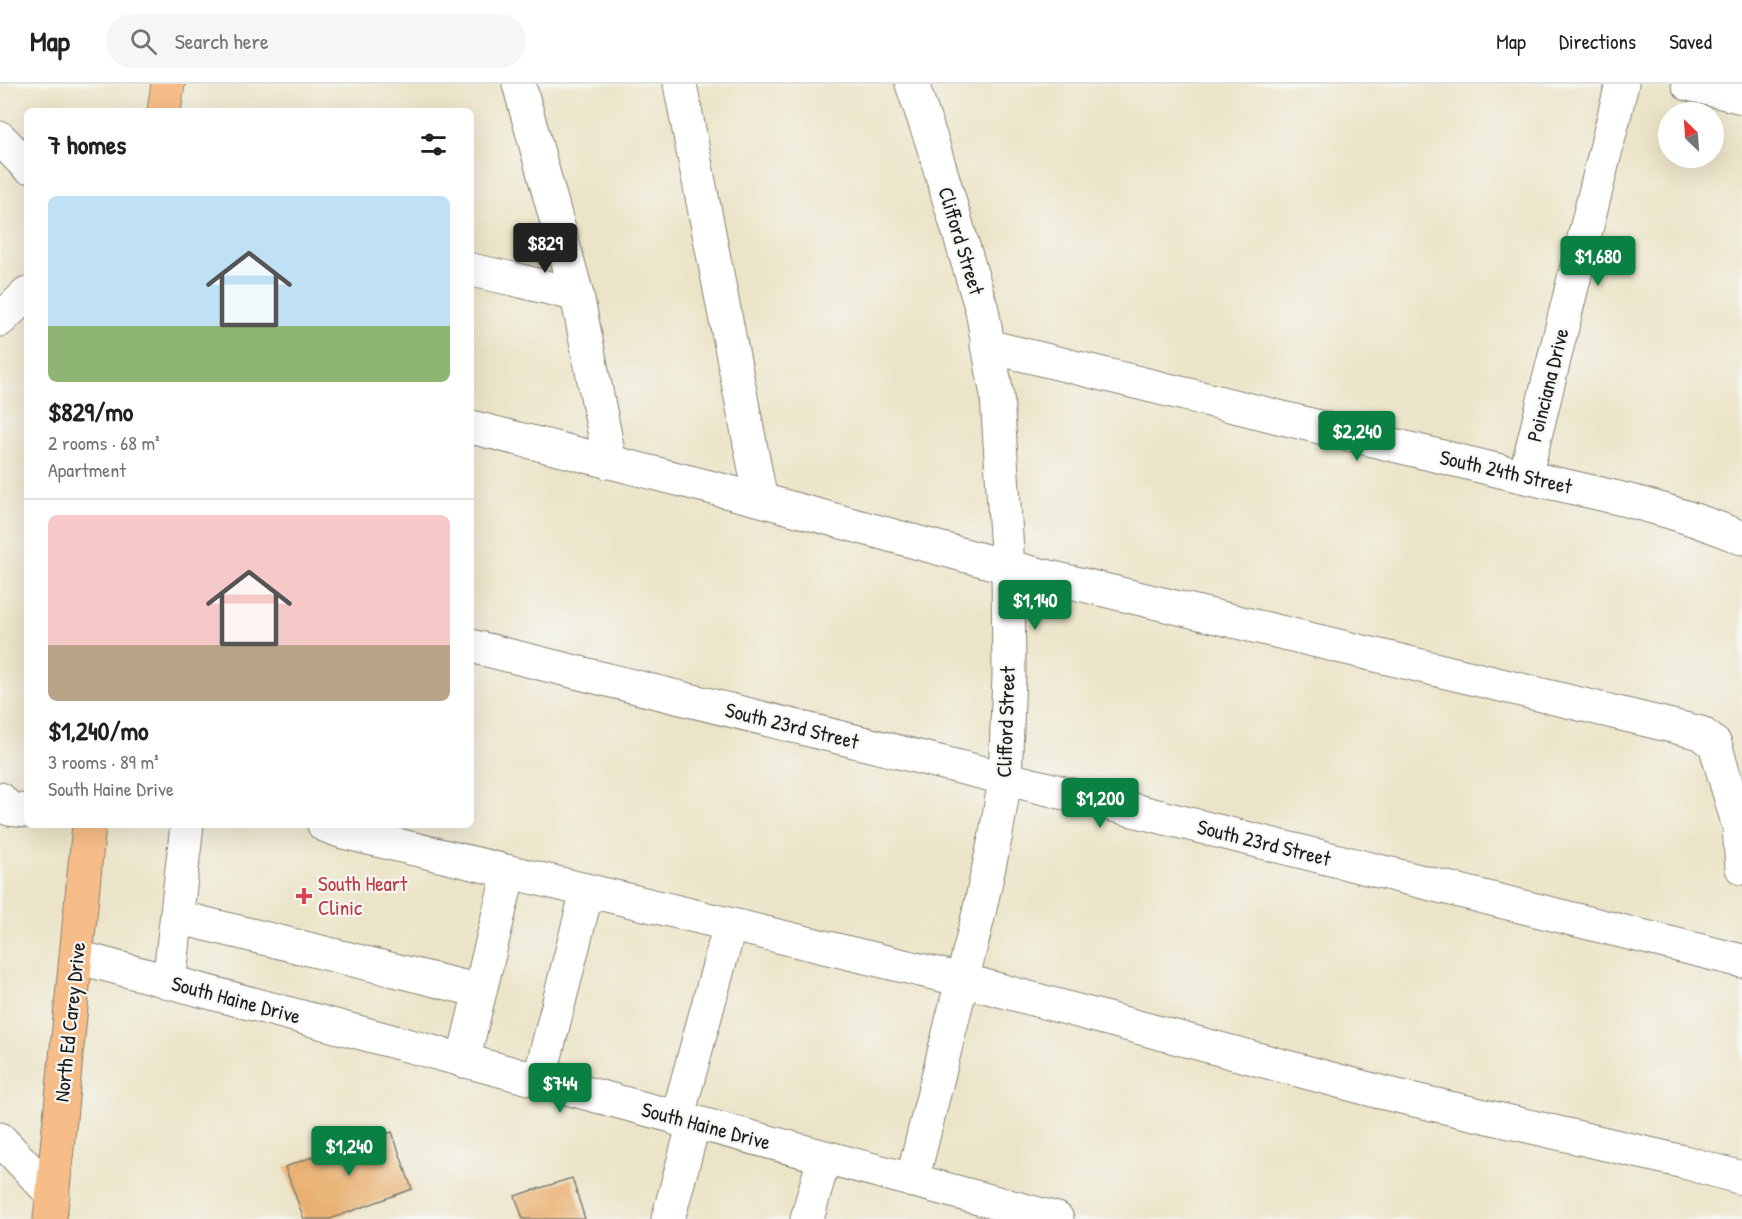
<!DOCTYPE html>
<html lang="en">
<head>
<meta charset="utf-8">
<style>
  :root { --surface:#fff; --page:#f6f6f6; --text:#202124; --muted:#757577; --line:#e0e0e0; --accent:#0b8043 }
  body { margin:0; font-family:"Patrick Hand",sans-serif; background:var(--page); color:var(--text); height:100vh; display:flex; flex-direction:column; font-size:22px; white-space:nowrap }
  * { box-sizing:border-box; margin:0 }
  p { font-size:20px; color:var(--muted) }
  .icon { flex:none; width:33px; height:33px; fill:none; stroke:currentColor; stroke-width:2; stroke-linecap:round; stroke-linejoin:round }
  .map { position:relative; flex:1; overflow:hidden }
  .details { position:absolute; left:24px; top:24px; width:450px; height:720px; display:flex; flex-direction:column; background:var(--surface); border-radius:9px; box-shadow:0 6px 24px #0002 }
  .details>* { flex:none }
  .needle { width:39px; rotate:335deg }
  .buttons { position:absolute; left:1658px; top:18px; display:grid; gap:12px }
  .buttons a { display:grid; place-items:center; width:66px; height:66px; border-radius:50%; background:var(--surface); box-shadow:0 6px 24px #0002; font-size:30px }
  .price { position:absolute; translate:-50% -51px; padding:0 14px; border-radius:6px; background:var(--accent); color:#fff; font-size:20px; line-height:39px; filter:drop-shadow(0 2px 3px #0008) }
  .price::after { content:''; position:absolute; left:50%; top:36px; width:18px; height:14px; margin-left:-9px; background:inherit; clip-path:polygon(0 0,100% 0,50% 100%) }
  .price.current { background:#222; color:#fff }
  ul { padding:0; list-style:none }
  li { display:grid; align-content:center; gap:12px; height:318px; padding:0 24px }
  li+li { border-top:2px solid var(--line) }
  li span { display:grid; place-items:center; height:186px; border-radius:9px; color:#555 }
  li>.icon { margin-inline-start:auto }
  span .icon { width:108px; height:108px; fill:#fffc; stroke-width:1 }
  li b { font-size:26px }
  h2 { display:flex; justify-content:space-between; align-items:center; height:72px; padding:0 24px; font-size:26px }
  header { display:flex; align-items:center; gap:36px; box-sizing:border-box; height:84px; padding:0 30px; background:var(--surface); border-bottom:2px solid var(--line) }
  header strong { font-size:28px }
  nav { display:flex; gap:33px; margin-inline-start:auto; font-size:21px }
  .search { width:420px; height:54px; background:var(--page); display:flex; align-items:center; gap:15px; box-sizing:border-box; padding:0 21px; border-radius:33px; color:var(--muted); font-size:22px }
  .map>svg:first-child { display:block }
  .building { fill:#e9b071 }
  .lines { fill:none; stroke-linecap:round; stroke-linejoin:round }
  .minor-casing { stroke:#848072; stroke-width:35 }
  .major-casing { stroke:#848072; stroke-width:35 }
  .minor { stroke:#fff; stroke-width:33 }
  .major { stroke:#f7bd88; stroke-width:33 }
  .health-dot { fill:#e0444e; stroke:#f6f6f2; stroke-width:2 }
  .labels { text-anchor:middle; stroke-width:4.5; stroke-linejoin:round; paint-order:stroke }
  .street-label { font-size:21px; fill:#1c1c1c; stroke:#f6f6f2 }
  .health-label { font-size:21px; fill:#be3a42; stroke:#f6f6f2; text-anchor:start }
</style>
</head>
<body>
<header>
<strong>Map</strong>
<div class="search"><svg class="icon" aria-label="search" viewBox="0 0 24 24"><circle cx="10" cy="10" r="6"/><path d="M15 15l6 6"/></svg>Search here</div>
<nav><a>Map</a><a>Directions</a><a>Saved</a></nav>
</header>
<div class="map">
<svg width="1742" height="1135" viewBox="0 0 1742 1135">
  <rect width="100%" height="100%" fill="#f6f6f2"/>
  <filter id="ink" filterUnits="userSpaceOnUse"><feTurbulence type="fractalNoise" baseFrequency=".0167" numOctaves="2"/><feDisplacementMap in="SourceGraphic" scale="12" xChannelSelector="R" yChannelSelector="G"/><feConvolveMatrix kernelMatrix="1 2 1 2 8 2 1 2 1" color-interpolation-filters="sRGB"/></filter>
  <filter id="wash" filterUnits="userSpaceOnUse"><feTurbulence type="fractalNoise" baseFrequency=".008" numOctaves="4" result="noise"/><feDisplacementMap in="SourceGraphic" scale="24" xChannelSelector="R" yChannelSelector="G"/><feGaussianBlur stdDeviation="1.35" result="paint"/><feColorMatrix in="noise" values="0 0 0 0 0 0 0 0 0 0 0 0 0 0 0 0 0 1.4 0 .05"/><feComposite in="paint" operator="in"/></filter>
  <g filter="url(#wash)">
    <rect width="100%" height="100%" fill="#ece4c8"/>
    <g id="blocks">
      <path class="building" d="M 365,1047 L 368,1056 L 392,1048 L 412,1105 L 330,1135 L 304,1135 L 285,1083 L 342,1062 L 339,1056 Z
        M 572,1094 L 585,1135 L 523,1135 L 515,1112 Z"/>
    </g>
  </g>
  <g filter="url(#ink)">
    <use href="#blocks" fill-opacity="0" stroke="#848072" stroke-width="1.5"/>
    <g class="lines">
      <g class="minor-casing">
        <path id="minor" d="M 519,0 L 577,211 L 608,367 L 607,378
          M 680,0 L 761,416
          M 912,0 L 932,58 L 982,226 L 997,312 L 1008,483 L 1009,591 L 1005,695 L 996,750 L 979,829 L 912,1097
          M 1688,0 L 1742,13
          M 0,54 L 27,82
          M 471,186 L 513,195 L 577,211
          M 0,236 L 27,210
          M 987,262 L 1525,393 C 1598,409 1673,424 1742,454
          M 471,343 L 761,416 L 1008,483 L 1701,649 L 1715,660 L 1739,743 L 1742,784
          M 1525,393 L 1622,0
          M 471,562 L 1742,877
          M 0,715 L 9,725 L 27,727
          M 324,741 L 343,748 L 962,896 L 1380,1008 L 1684,1078 L 1742,1094
          M 177,833 L 480,907
          M 77,873 L 1057,1135
          M 169,899 L 187,741
          M 463,977 L 509,788
          M 539,997 L 587,807
          M 677,1035 L 730,841
          M 0,1055 L 53,1111
          M 668,1135 L 694,1039
          M 807,1135 L 824,1074"/>
      </g>
      <g class="major-casing">
        <path id="major" d="M 164,27 L 168,0
          M 50,1135 L 89,741"/>
      </g>
      <use href="#minor" class="minor"/>
      <use href="#major" class="major"/>
    </g>
  </g>
  <path class="health-dot" d="M301 803h6v6h6v6h-6v6h-6v-6h-6v-6h6z"/>
  <g class="labels">
    <g class="street-label">
      <text transform="translate(961 157) rotate(73)" y="7">Clifford Street</text>
      <text transform="translate(1548 301) rotate(-76)" y="7">Poinciana Drive</text>
      <text transform="translate(1506 388) rotate(13)" y="7">South 24th Street</text>
      <text transform="translate(1006 638) rotate(-88)" y="7">Clifford Street</text>
      <text transform="translate(792 642) rotate(14)" y="7">South 23rd Street</text>
      <text transform="translate(1264 759) rotate(14)" y="7">South 23rd Street</text>
      <text transform="translate(236 916) rotate(15)" y="7">South Haine Drive</text>
      <text transform="translate(70 938) rotate(-84)" y="7">North Ed Carey Drive</text>
      <text transform="translate(706 1042) rotate(15)" y="7">South Haine Drive</text>
    </g>
    <g class="health-label">
      <text x="318" y="807">South Heart<tspan x="318" dy="24">Clinic</tspan></text>
    </g>
  </g>
</svg>
<div class="buttons">
<a><svg class="needle" viewBox="-14 -14 28 28"><path d="M0-13l5 13h-10z" fill="#e53935"/><path d="M0 13l5-13h-10z" fill="#757577"/></svg></a>
</div>
<b class="price current" style="left:545px;top:190px">$829</b>
<b class="price" style="left:1598px;top:203px">$1,680</b>
<b class="price" style="left:1357px;top:378px">$2,240</b>
<b class="price" style="left:1035px;top:547px">$1,140</b>
<b class="price" style="left:1100px;top:745px">$1,200</b>
<b class="price" style="left:560px;top:1030px">$744</b>
<b class="price" style="left:349px;top:1093px">$1,240</b>
<section class="details">
<h2>7 homes<svg class="icon" aria-label="filters" viewBox="0 0 24 24"><path d="M4 7h16M4 17h16"/><circle cx="9" cy="7" r="2"/><circle cx="15" cy="17" r="2"/></svg></h2>
<ul>
<li><span style="background:linear-gradient(#bfe0f5 70%,#8fb573 0)"><svg class="icon" aria-label="home" viewBox="0 0 24 24"><path d="M3 11l9-7 9 7M6 9v11h12V9"/></svg></span><div><b>$829/mo</b><p>2 rooms · 68 m²</p><p>Apartment</p></div></li>
<li><span style="background:linear-gradient(#f6c9c9 70%,#b9a48a 0)"><svg class="icon" aria-label="home" viewBox="0 0 24 24"><path d="M3 11l9-7 9 7M6 9v11h12V9"/></svg></span><div><b>$1,240/mo</b><p>3 rooms · 89 m²</p><p>South Haine Drive</p></div></li>
</ul>
</section>
</div>
</body>
</html>
